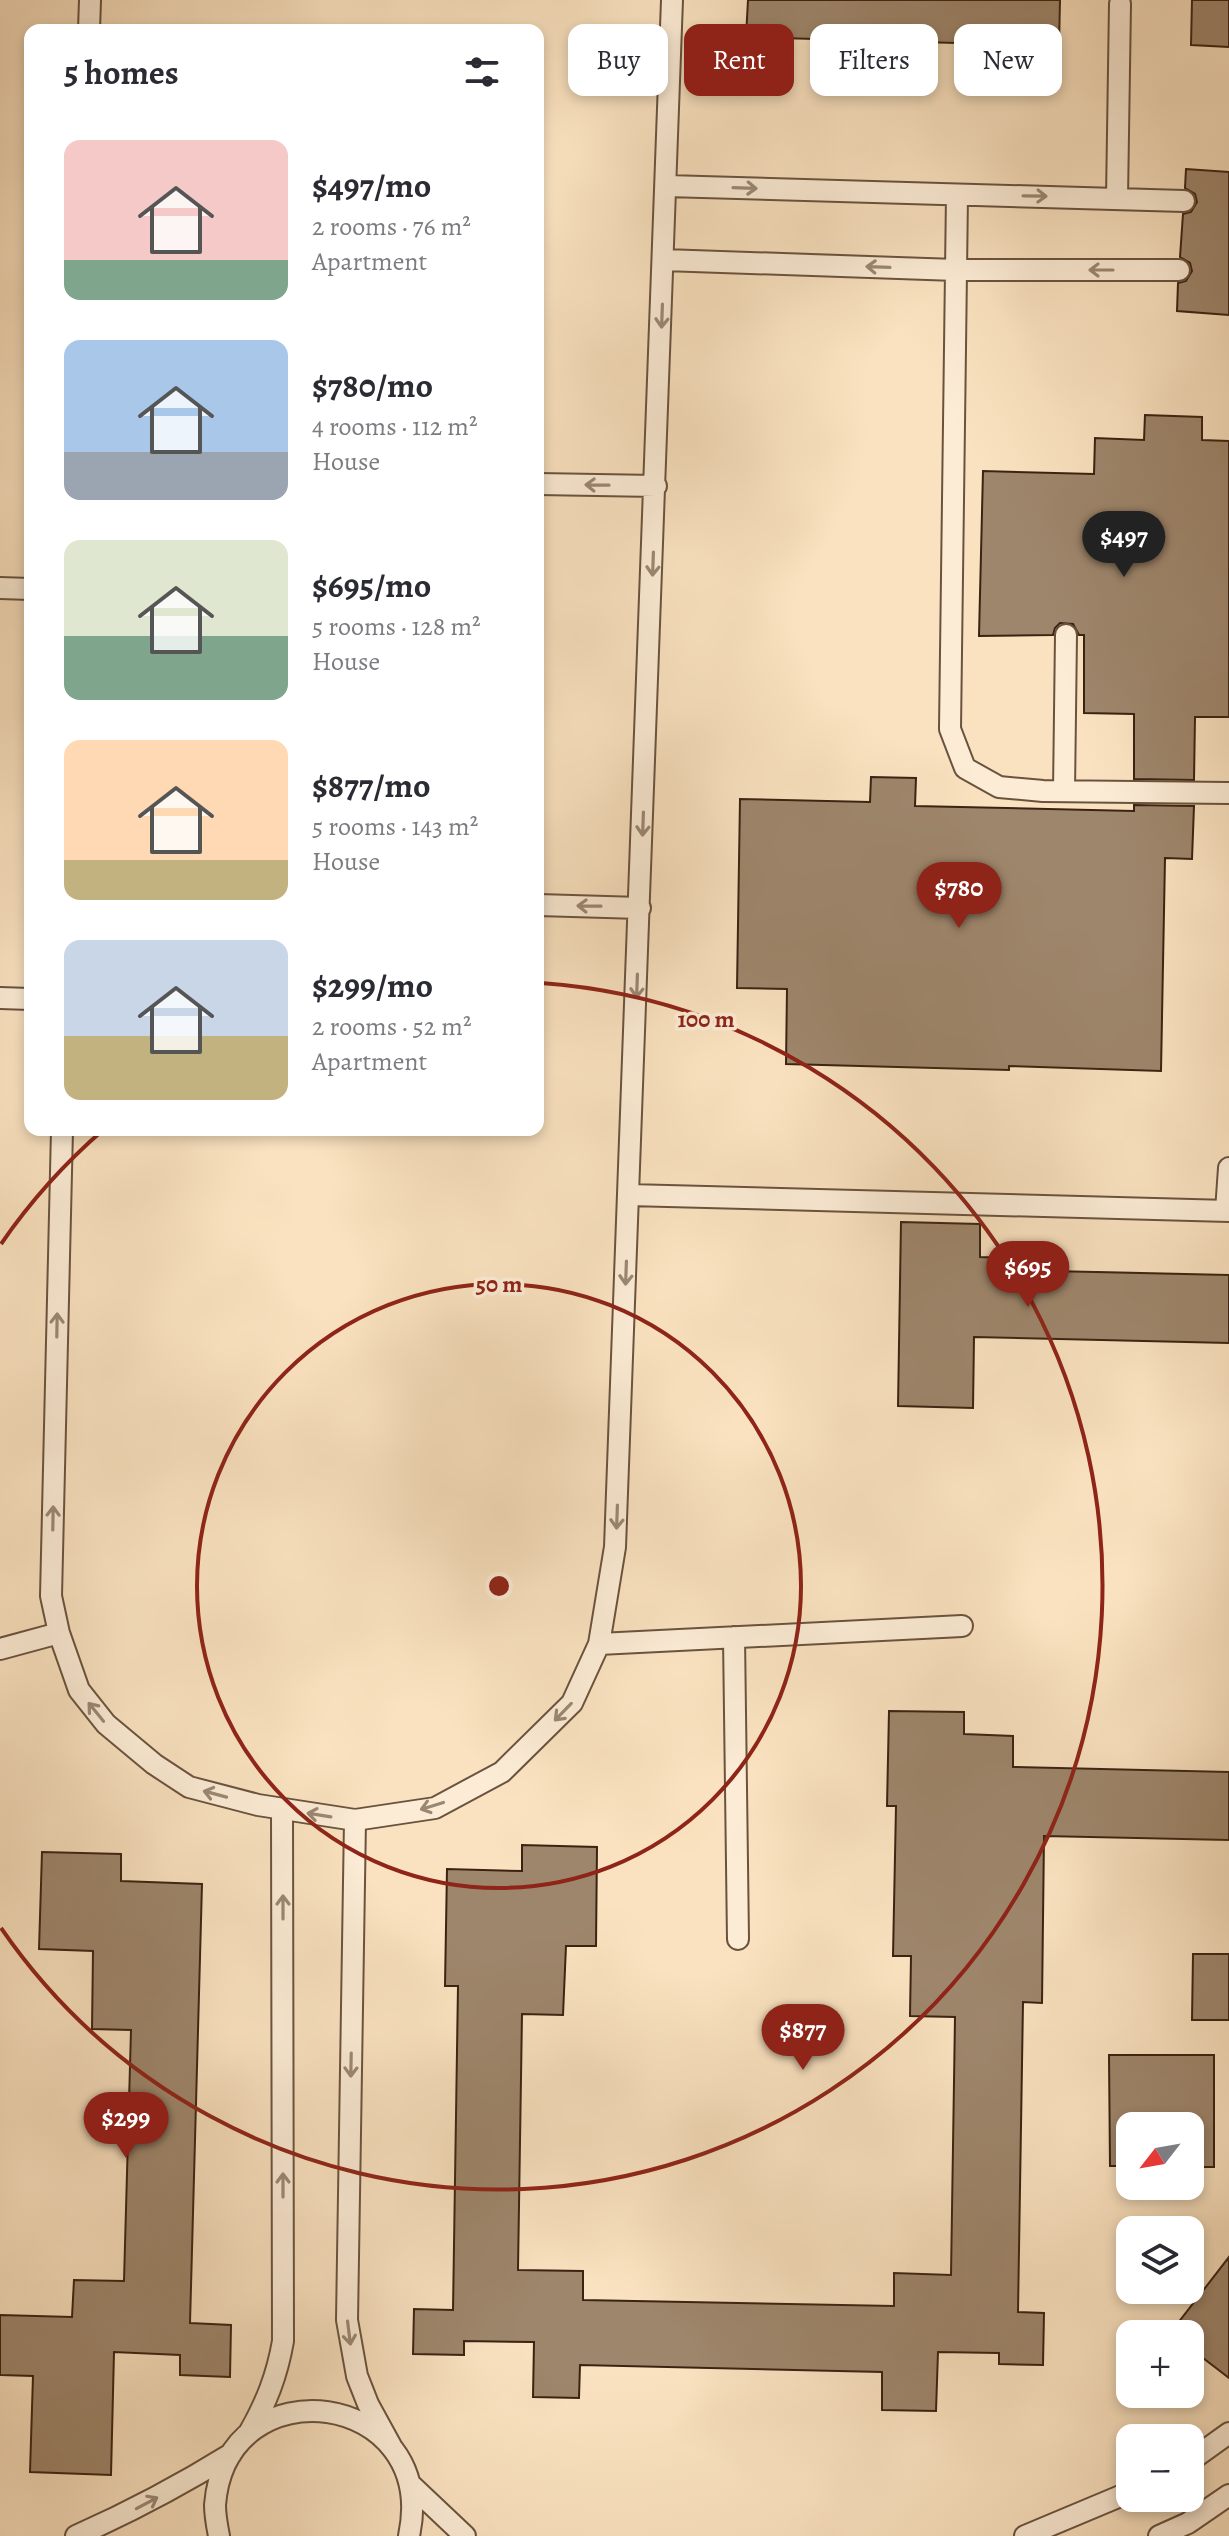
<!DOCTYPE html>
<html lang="en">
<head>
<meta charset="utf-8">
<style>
  :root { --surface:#fff; --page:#f2f2f3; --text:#2b2b33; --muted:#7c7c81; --accent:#8f2418 }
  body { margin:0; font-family:Alegreya,serif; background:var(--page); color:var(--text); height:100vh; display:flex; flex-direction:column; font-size:30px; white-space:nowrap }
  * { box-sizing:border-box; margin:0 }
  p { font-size:26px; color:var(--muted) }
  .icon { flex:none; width:44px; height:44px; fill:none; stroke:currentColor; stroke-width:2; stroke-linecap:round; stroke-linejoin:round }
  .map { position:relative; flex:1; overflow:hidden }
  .drawer { position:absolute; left:24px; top:24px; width:520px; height:1112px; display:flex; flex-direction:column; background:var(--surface); border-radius:16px; box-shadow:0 4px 12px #0003 }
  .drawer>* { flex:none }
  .banner { position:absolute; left:568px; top:24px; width:540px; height:72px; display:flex; gap:16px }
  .needle { width:52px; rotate:239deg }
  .controls { position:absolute; left:1116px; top:2112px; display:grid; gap:16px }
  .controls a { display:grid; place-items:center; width:88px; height:88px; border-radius:16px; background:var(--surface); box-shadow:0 4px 12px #0003; font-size:40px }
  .price { position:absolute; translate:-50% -68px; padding:0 18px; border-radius:28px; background:var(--accent); color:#fff; font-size:26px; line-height:52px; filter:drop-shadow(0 2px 4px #0008) }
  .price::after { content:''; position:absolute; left:50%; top:48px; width:24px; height:18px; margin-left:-12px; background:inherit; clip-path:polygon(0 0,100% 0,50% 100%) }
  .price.current { background:#222; color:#fff }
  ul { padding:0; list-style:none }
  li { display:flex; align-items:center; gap:24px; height:200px; padding:0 40px }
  li span { display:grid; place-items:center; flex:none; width:224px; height:160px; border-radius:16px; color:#555 }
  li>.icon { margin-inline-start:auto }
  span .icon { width:96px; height:96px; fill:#fffc; stroke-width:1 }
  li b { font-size:34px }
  h2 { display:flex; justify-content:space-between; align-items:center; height:96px; padding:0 40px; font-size:34px }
  .pill { padding:0 28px; border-radius:16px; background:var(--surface); box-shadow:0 4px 12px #0003; font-size:28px; line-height:72px }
  .pill.current { background:var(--accent); color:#fff }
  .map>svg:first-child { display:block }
  .building { fill:#9e866c; stroke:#3a2312; stroke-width:2 }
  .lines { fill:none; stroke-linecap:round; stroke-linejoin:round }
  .service-casing { stroke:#6a533e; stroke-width:24 }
  .service { stroke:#fcecd6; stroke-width:20 }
  .oneway { stroke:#9b8874 }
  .ring { fill:none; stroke:#8f2418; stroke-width:4 }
  .centre { fill:#8f2418; stroke:#fcecd6; stroke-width:4 }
  .ring-label { font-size:24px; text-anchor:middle; font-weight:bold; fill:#8f2418; stroke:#fcecd6; stroke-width:7; stroke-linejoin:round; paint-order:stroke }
</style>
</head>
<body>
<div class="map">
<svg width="1229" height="2536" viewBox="0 0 1229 2536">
  <rect width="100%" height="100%" fill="#fae2c0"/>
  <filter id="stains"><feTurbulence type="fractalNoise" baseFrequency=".0025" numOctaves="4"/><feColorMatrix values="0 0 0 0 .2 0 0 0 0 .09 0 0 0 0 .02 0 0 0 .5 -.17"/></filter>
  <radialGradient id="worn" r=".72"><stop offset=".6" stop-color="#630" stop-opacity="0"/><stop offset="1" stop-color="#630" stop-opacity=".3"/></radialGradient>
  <path class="building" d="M 748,0 L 1060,0 L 1059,46 L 746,37 Z
    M 1192,0 L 1229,0 L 1229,47 L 1191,45 Z
    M 1186,169 L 1229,172 L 1229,315 L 1177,311 L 1178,283 L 1186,281 L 1192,271 L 1190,263 L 1180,257 L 1183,214 L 1191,212 L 1197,202 L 1195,194 L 1185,188 Z
    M 1145,415 L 1202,417 L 1202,440 L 1229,441 L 1229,717 L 1195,717 L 1194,780 L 1134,779 L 1134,714 L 1084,713 L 1084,635 L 1079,635 L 1073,624 L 1060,623 L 1055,628 L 1053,635 L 979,636 L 983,471 L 1094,474 L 1095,438 L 1144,440 Z
    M 871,777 L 916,778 L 915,806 L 1134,811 L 1134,805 L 1194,806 L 1192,859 L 1165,858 L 1161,1071 L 1009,1066 L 1009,1070 L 786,1064 L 787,989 L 737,988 L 740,799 L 870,802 Z
    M 901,1222 L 980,1224 L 980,1257 L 1010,1258 L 1010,1270 L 1229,1275 L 1229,1343 L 974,1337 L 973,1408 L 898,1406 Z
    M 889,1711 L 964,1712 L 964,1734 L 1013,1736 L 1013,1767 L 1229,1772 L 1229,1840 L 1044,1836 L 1042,2003 L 1023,2002 L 1018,2312 L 1044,2313 L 1043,2365 L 999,2364 L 999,2353 L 938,2352 L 936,2411 L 882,2410 L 882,2372 L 580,2365 L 579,2398 L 533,2397 L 534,2342 L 464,2341 L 464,2355 L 413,2354 L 414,2309 L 453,2310 L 458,1986 L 445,1986 L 447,1869 L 522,1871 L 522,1845 L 597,1847 L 596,1946 L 566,1946 L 563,2015 L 522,2014 L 518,2270 L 583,2271 L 583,2300 L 894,2306 L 894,2273 L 951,2275 L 955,2017 L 910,2016 L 911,1956 L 893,1956 L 896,1806 L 887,1806 Z
    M 42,1852 L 121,1854 L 121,1881 L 202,1884 L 190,2323 L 231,2325 L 230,2377 L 180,2375 L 180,2355 L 114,2352 L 111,2475 L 30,2472 L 33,2376 L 0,2375 L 0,2315 L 72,2317 L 74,2280 L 124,2281 L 131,2030 L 92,2029 L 93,1951 L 39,1949 Z
    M 1193,1954 L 1229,1954 L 1229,2020 L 1192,2020 Z
    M 1109,2055 L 1214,2055 L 1214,2167 L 1190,2167 L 1190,2126 L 1130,2126 L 1130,2166 L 1110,2166 Z
    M 1229,2257 L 1229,2378 L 1190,2348 L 1190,2334 L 1171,2332 Z"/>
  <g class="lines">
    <g class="service-casing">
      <path id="service" d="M 89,30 L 90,0
        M 667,186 L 1184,201
        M 957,195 L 950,729 L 965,768 L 999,787 L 1043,791 L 1229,793
        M 1117,198 L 1120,4
        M 664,260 L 956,270 L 1179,270
        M 538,484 L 656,486
        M 0,588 L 30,589
        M 1064,791 L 1066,635
        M 538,905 L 640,908
        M 0,998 L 30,999
        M 62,1130 L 51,1596 L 59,1633 L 79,1690 L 106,1724 L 154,1764 L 189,1787 L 258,1805 L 355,1820 L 435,1808 L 502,1772 L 572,1703 L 599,1644 L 615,1547 L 672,0
        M 629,1195 L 1229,1211
        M 1226,1211 L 1229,1168
        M 734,1637 L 738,1939
        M 599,1644 L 962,1626
        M 0,1649 L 59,1633
        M 355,1820 L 347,2320 L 357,2376 L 368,2404 L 391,2446
        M 249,2433 C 266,2403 277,2376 283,2341 L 282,1809
        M 1190,2461 L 1229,2433
        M 411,2485 L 465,2536
        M 76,2536 C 130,2512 181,2485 231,2454
        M 219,2536 C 217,2526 215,2515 215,2505 C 226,2362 440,2390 409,2536
        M 1025,2536 L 1130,2492
        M 1159,2536 L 1188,2523 L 1229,2495"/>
    </g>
    <use href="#service" class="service"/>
  </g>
  <defs><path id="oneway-shaft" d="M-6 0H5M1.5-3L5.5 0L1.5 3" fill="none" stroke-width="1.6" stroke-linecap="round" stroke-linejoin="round" transform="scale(2)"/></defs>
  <g class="oneway">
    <use href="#oneway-shaft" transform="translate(745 188) rotate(2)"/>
    <use href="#oneway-shaft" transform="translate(1035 196) rotate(1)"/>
    <use href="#oneway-shaft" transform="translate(878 267) rotate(-178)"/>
    <use href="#oneway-shaft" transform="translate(1101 270) rotate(-180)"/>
    <use href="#oneway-shaft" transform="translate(662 316) rotate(92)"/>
    <use href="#oneway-shaft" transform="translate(597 485) rotate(-179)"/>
    <use href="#oneway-shaft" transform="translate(653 564) rotate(92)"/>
    <use href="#oneway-shaft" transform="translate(643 824) rotate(92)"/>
    <use href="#oneway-shaft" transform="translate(589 906) rotate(-179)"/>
    <use href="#oneway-shaft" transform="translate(637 986) rotate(92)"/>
    <use href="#oneway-shaft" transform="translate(626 1273) rotate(92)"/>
    <use href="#oneway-shaft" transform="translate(57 1325) rotate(-89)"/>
    <use href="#oneway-shaft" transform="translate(617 1517) rotate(92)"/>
    <use href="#oneway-shaft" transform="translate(53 1518) rotate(-89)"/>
    <use href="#oneway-shaft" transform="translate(96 1712) rotate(-129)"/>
    <use href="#oneway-shaft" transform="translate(563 1712) rotate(134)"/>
    <use href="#oneway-shaft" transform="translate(215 1794) rotate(-165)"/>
    <use href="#oneway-shaft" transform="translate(432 1806) rotate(163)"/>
    <use href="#oneway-shaft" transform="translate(319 1815) rotate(-171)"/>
    <use href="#oneway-shaft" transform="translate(283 1907) rotate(-90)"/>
    <use href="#oneway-shaft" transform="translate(351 2065) rotate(91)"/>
    <use href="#oneway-shaft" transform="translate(283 2185) rotate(-90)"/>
    <use href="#oneway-shaft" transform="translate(349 2333) rotate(83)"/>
    <use href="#oneway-shaft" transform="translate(147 2503) rotate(-28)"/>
  </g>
  <g class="ring">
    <circle cx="499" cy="1586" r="302"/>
    <path d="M1 1244A604 604 0 0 1 103 1130M541 983A604 604 0 1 1 1 1928"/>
  </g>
  <circle cx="499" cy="1586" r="12" class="centre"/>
  <g class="ring-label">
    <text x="706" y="1027">100 m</text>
    <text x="499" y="1292">50 m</text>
  </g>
  <rect width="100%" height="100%" filter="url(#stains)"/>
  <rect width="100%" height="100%" fill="url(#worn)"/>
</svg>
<div class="controls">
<a><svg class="needle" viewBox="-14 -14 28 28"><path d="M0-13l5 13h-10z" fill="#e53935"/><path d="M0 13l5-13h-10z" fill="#7c7c81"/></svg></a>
<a><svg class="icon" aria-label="layers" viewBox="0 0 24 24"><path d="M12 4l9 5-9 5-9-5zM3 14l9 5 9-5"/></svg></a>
<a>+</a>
<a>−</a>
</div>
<b class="price current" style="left:1124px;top:579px">$497</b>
<b class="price" style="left:959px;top:930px">$780</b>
<b class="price" style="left:1028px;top:1309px">$695</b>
<b class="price" style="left:803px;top:2072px">$877</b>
<b class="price" style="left:126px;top:2160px">$299</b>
<div class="banner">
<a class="pill">Buy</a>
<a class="pill current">Rent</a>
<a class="pill">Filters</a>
<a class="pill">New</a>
</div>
<section class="drawer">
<h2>5 homes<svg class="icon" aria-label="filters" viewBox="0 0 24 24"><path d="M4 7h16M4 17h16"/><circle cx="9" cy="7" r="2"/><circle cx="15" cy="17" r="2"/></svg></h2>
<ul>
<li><span style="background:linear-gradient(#f6c9c9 75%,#7fa58c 0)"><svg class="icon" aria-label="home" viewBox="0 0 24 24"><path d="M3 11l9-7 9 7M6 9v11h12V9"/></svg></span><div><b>$497/mo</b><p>2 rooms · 76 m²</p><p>Apartment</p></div></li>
<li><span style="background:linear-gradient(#a9c7e8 70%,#9aa5b1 0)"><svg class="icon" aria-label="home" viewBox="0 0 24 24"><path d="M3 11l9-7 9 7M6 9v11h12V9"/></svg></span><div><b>$780/mo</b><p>4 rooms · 112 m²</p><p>House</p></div></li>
<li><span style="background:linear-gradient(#dfe7d0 60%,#7fa58c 0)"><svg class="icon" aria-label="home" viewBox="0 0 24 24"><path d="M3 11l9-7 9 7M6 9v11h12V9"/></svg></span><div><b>$695/mo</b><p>5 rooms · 128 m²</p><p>House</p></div></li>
<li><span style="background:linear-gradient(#ffd9b3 75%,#c2b280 0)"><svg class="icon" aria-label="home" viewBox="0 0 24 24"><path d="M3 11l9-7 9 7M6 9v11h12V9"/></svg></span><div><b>$877/mo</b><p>5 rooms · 143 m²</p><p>House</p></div></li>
<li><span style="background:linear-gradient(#c9d6e8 60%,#c2b280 0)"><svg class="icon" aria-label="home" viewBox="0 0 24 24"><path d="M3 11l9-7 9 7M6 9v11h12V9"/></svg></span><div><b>$299/mo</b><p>2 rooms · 52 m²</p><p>Apartment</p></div></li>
</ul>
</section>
</div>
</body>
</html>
